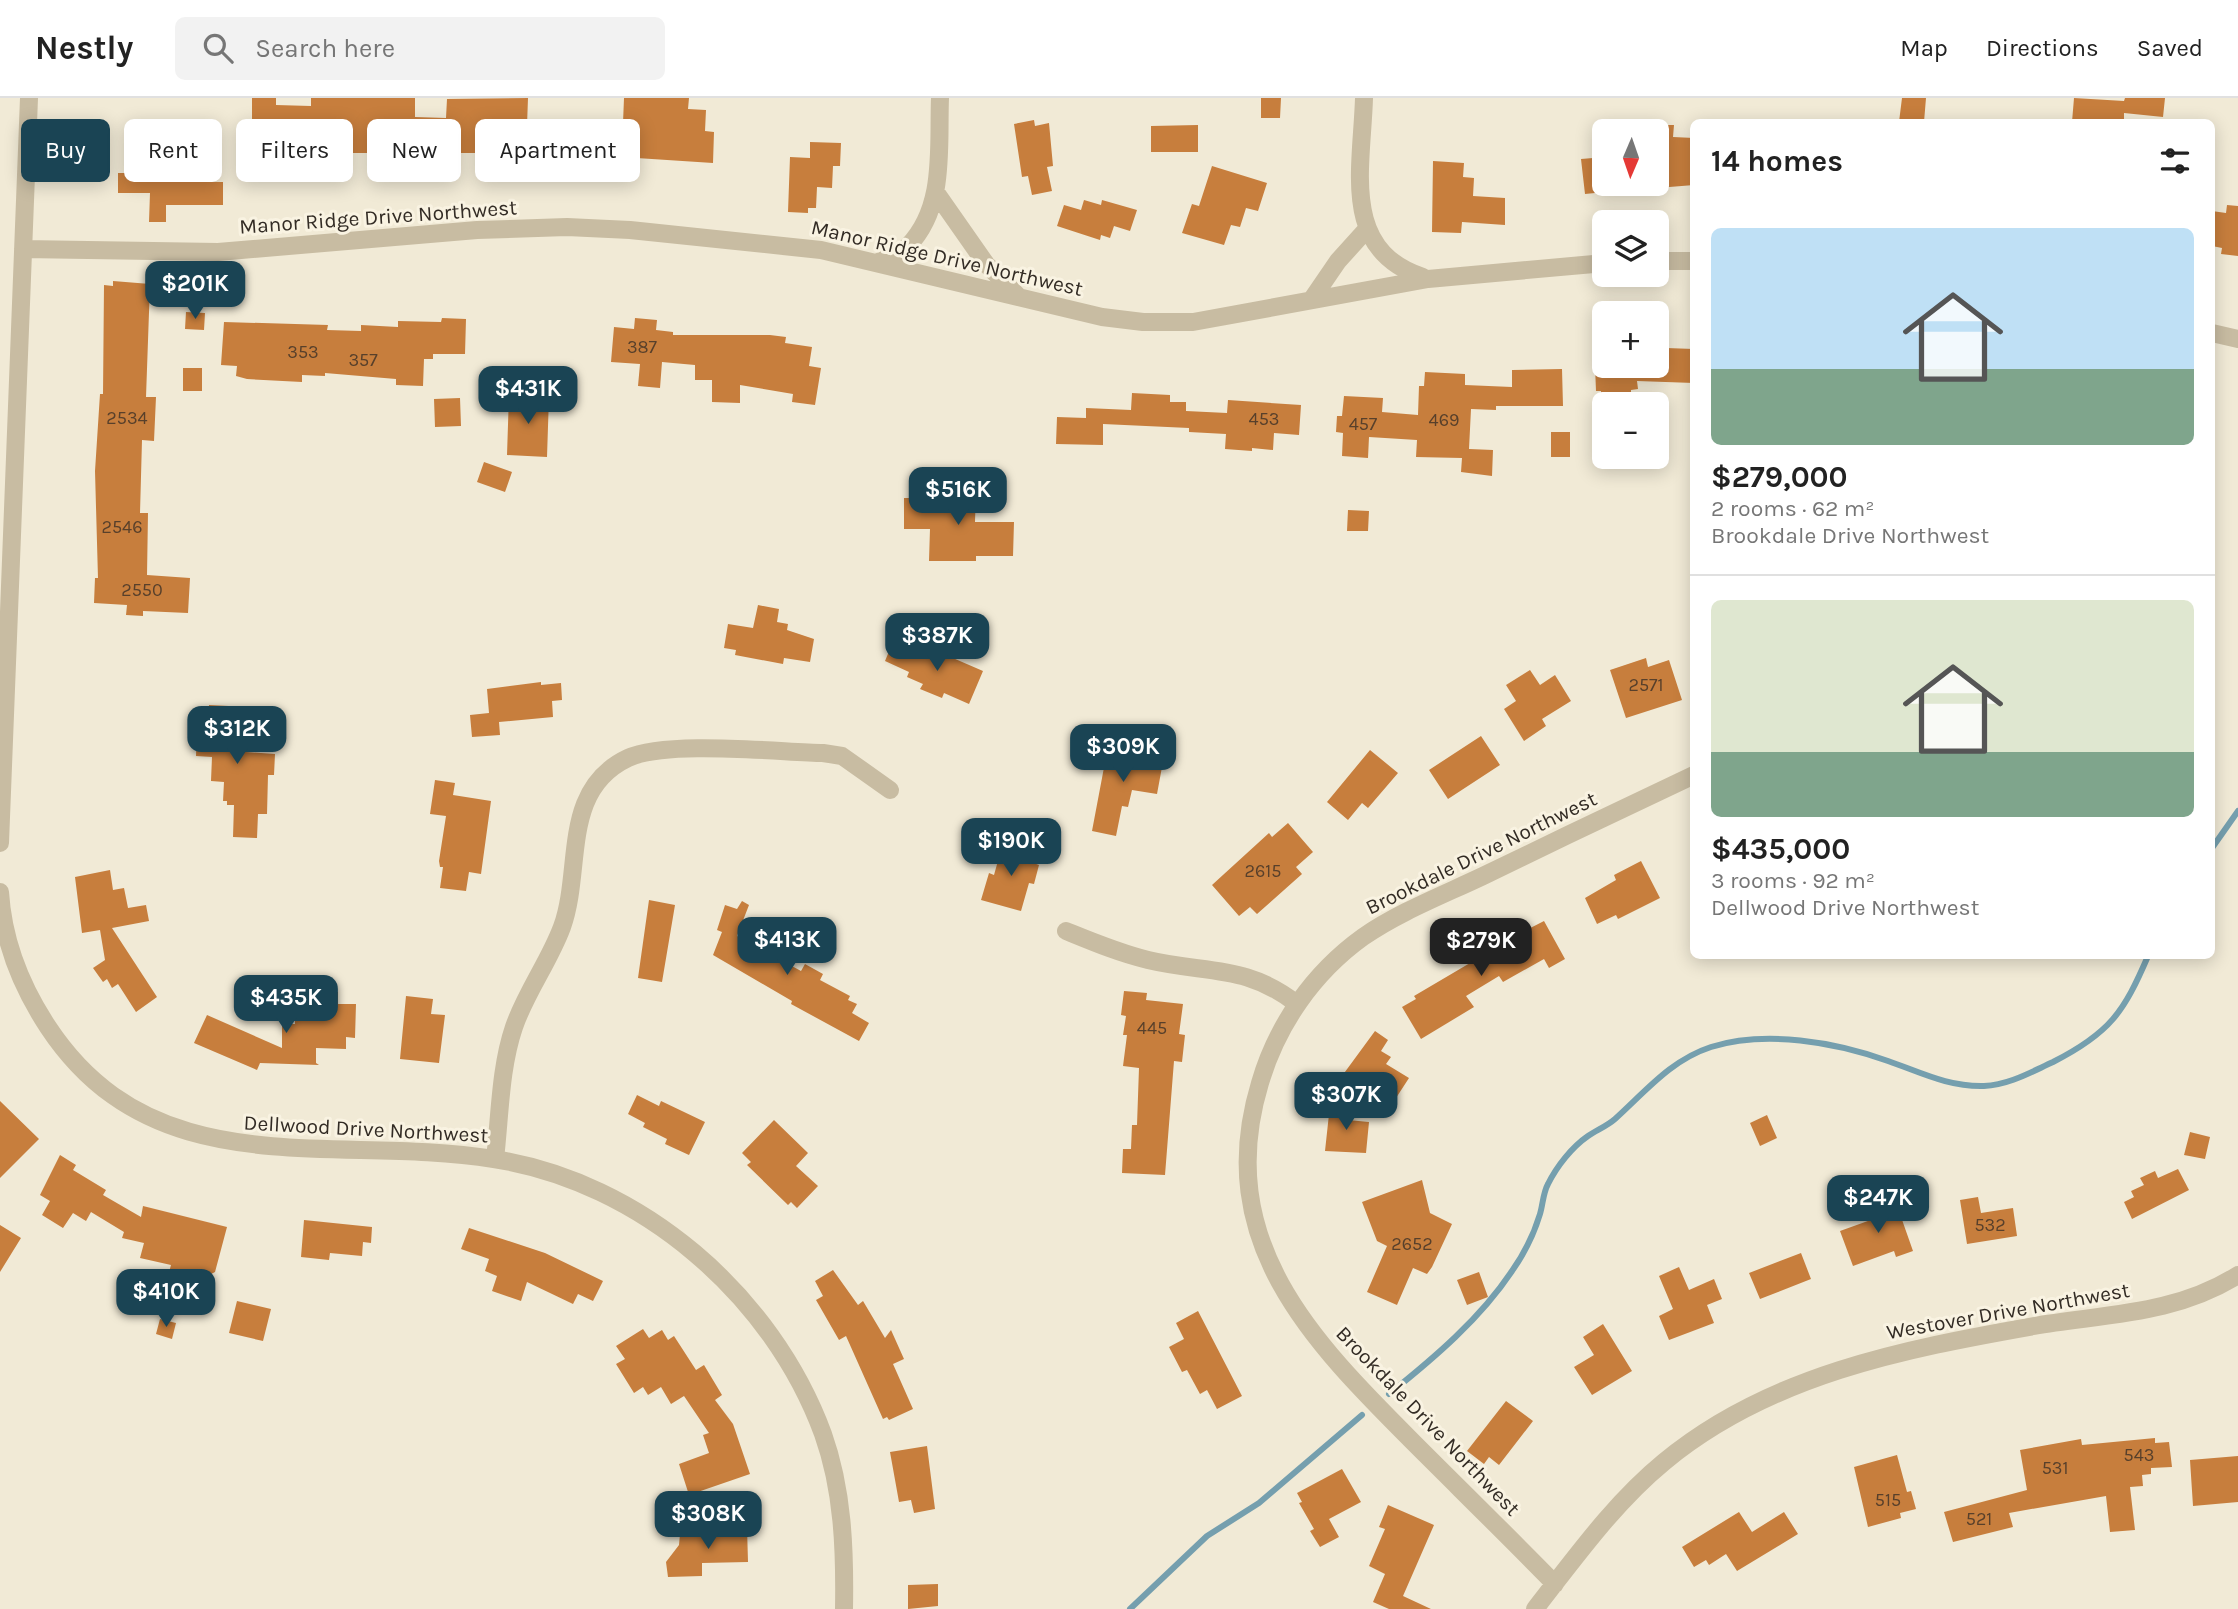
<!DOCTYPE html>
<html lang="en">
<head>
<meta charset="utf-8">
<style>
  :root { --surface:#fff; --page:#f2f2f2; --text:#222; --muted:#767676; --line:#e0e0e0; --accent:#1a4454 }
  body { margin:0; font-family:Karla,sans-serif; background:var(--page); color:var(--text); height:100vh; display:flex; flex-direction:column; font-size:26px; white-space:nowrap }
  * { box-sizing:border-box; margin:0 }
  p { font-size:23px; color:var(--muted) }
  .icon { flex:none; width:38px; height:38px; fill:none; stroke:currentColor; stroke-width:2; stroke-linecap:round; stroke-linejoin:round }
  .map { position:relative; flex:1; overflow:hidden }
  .details { position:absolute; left:1690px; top:21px; width:525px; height:840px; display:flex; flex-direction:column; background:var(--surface); border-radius:10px; box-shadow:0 4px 18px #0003 }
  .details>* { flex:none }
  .guide { position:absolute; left:21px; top:21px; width:665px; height:63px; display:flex; gap:14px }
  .needle { width:46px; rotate:182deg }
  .fabs { position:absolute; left:1592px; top:21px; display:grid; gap:14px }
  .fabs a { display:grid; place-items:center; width:77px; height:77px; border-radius:10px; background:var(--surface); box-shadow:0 4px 18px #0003; font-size:35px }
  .price { position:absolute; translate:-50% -60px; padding:0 16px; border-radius:14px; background:var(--accent); color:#fff; font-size:23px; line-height:46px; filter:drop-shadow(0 2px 4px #0008) }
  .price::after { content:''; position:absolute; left:50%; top:42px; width:21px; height:16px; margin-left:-10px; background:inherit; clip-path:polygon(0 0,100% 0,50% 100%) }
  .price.on { background:#222; color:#fff }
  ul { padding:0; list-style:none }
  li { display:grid; align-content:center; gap:14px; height:371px; padding:0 21px }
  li+li { border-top:2px solid var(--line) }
  li span { display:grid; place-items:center; height:217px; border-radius:10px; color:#555 }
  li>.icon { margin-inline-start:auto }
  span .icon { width:126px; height:126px; fill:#fffc; stroke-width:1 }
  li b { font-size:30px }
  h2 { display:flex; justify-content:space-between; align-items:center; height:84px; padding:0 21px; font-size:30px }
  .chip { padding:0 24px; border-radius:10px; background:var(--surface); box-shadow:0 4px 18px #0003; font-size:24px; line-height:63px }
  .chip.on { background:var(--accent); color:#fff }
  header { display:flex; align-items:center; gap:42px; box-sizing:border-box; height:98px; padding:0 35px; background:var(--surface); border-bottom:2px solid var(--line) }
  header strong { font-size:33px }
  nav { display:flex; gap:38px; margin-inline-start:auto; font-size:24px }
  .search { width:490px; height:63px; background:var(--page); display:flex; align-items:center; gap:18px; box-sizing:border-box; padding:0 24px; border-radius:10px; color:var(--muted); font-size:26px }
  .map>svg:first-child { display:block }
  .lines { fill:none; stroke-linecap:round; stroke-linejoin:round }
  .stream { stroke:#759fae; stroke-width:6 }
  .building { fill:#c77e3d }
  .minor { stroke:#c8bca2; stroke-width:18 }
  .labels { text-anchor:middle; stroke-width:6; stroke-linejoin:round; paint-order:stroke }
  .number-label { font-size:18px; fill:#58402b }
  .street-label { font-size:21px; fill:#332c25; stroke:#f9f3e2 }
</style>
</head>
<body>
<header>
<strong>Nestly</strong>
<div class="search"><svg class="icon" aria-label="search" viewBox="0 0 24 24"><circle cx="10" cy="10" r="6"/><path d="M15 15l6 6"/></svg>Search here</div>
<nav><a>Map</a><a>Directions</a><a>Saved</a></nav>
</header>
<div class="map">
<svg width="2238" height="1511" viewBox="0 0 2238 1511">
  <rect width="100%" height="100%" fill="#f1ead6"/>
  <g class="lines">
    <path class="stream" d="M 2212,750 L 2238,713
      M 1389,1296 C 1434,1260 1480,1221 1512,1173 C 1524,1156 1534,1136 1540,1116 C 1543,1106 1543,1095 1548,1086 C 1557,1068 1572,1049 1588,1038 C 1597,1032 1607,1028 1615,1021 C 1646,993 1671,962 1711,949 C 1766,932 1835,944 1888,963 C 1920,974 1948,989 1984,988 C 2009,987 2031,974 2053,964 C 2110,935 2124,914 2148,858
      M 1130,1511 L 1207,1438 L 1259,1405 L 1362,1317"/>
  </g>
  <path class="building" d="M 252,0 L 276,0 L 276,7 L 311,8 L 311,0 L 415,0 L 415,19 L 446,20 L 447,1 L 528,0 L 526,55 L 351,55 L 351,70 L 327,70 L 328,61 L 310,61 L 310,48 L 268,47 L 268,55 L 252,55 Z
    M 624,0 L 689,0 L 688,11 L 706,12 L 705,33 L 714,34 L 713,65 L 606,58 L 609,25 L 623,25 Z
    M 1261,0 L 1281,0 L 1280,20 L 1261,20 Z
    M 1902,0 L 1926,0 L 1924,24 L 1899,24 Z
    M 2074,0 L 2124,3 L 2125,0 L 2165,0 L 2163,19 L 2124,15 L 2124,24 L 2072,24 Z
    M 1034,22 L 1035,28 L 1049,25 L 1053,68 L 1047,69 L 1052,93 L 1032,97 L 1028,78 L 1022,79 L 1014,26 Z
    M 1198,27 L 1198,54 L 1151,54 L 1151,28 Z
    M 1657,27 L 1674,27 L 1673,39 L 1694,40 L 1694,87 L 1657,90 Z
    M 810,44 L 841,45 L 840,68 L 833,68 L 832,90 L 817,89 L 816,110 L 808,110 L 808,115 L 788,114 L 790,59 L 810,60 Z
    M 180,58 L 198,59 L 198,66 L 204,66 L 204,84 L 223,84 L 223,107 L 166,107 L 166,124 L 149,124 L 150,95 L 118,95 L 118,75 L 145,75 L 145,69 L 158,69 L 162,61 L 180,62 Z
    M 1605,59 L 1605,94 L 1585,96 L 1581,61 Z
    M 1433,63 L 1464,65 L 1463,79 L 1474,80 L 1473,98 L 1505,100 L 1505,127 L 1462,124 L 1461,135 L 1432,134 Z
    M 1212,68 L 1267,85 L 1258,113 L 1246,110 L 1240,129 L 1231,127 L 1224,147 L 1182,135 L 1192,106 L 1199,108 Z
    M 1084,102 L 1101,107 L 1102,102 L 1137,112 L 1130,133 L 1114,128 L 1110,140 L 1101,137 L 1100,142 L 1057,128 L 1064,107 L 1081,112 Z
    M 2227,107 L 2238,108 L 2238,158 L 2221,156 L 2222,150 L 2212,148 L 2212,113 L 2226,115 Z
    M 113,183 L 150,186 L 146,299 L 156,299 L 154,343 L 142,342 L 140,415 L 148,415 L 147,477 L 190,480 L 188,515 L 143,513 L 143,518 L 126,517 L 127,507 L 94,505 L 95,480 L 98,480 L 95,373 L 100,296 L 103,296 L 104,187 L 113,188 Z
    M 186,214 L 205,215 L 204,232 L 185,231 Z
    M 442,220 L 466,221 L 465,256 L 433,256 L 433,261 L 424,261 L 423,288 L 396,287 L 396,281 L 325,275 L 325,278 L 302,277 L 302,284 L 247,281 L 236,278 L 237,268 L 221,267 L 224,224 L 328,227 L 327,232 L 361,233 L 361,227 L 398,229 L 398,223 L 441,224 Z
    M 635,220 L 657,222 L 656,232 L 673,234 L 673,237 L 770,237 L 786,239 L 785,245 L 812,249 L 809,268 L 821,270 L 815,307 L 792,304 L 793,296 L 740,287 L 740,305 L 712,304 L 712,282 L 695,282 L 695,267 L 662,264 L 660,290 L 638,288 L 640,266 L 611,264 L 614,229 L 634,231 Z
    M 1666,250 L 1694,251 L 1694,285 L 1637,283 L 1638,291 L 1631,292 L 1631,298 L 1601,299 L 1601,293 L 1596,293 L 1595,268 L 1665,268 Z
    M 183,270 L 202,270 L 202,293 L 183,293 Z
    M 1562,271 L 1563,308 L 1496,308 L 1496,312 L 1471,311 L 1469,351 L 1493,352 L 1492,378 L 1461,374 L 1462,360 L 1416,359 L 1417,342 L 1369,339 L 1368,360 L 1342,358 L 1343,335 L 1336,334 L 1337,318 L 1342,318 L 1344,298 L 1383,300 L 1382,314 L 1418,317 L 1419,288 L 1424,288 L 1425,274 L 1465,276 L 1465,287 L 1512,289 L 1512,272 Z
    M 1132,295 L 1170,297 L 1170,304 L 1186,304 L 1186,313 L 1227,315 L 1228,302 L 1301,307 L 1299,337 L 1274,335 L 1273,352 L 1252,350 L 1252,353 L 1225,351 L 1226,336 L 1189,334 L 1189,330 L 1103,326 L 1103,347 L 1056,346 L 1057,319 L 1086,320 L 1086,310 L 1131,312 Z
    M 509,296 L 549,298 L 547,359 L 507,357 Z
    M 460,300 L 461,328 L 435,329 L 434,301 Z
    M 1551,334 L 1570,334 L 1570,359 L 1551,359 Z
    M 484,364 L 512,374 L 505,394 L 477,384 Z
    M 943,388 L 976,389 L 975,424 L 1014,424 L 1013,458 L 976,458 L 976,463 L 929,463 L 930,431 L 904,431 L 904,400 L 943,400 Z
    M 1348,412 L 1369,413 L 1368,433 L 1347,433 Z
    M 758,507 L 779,511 L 777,524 L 788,526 L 787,532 L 814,541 L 810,564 L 784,560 L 783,566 L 735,557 L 736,552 L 724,550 L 728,526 L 753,530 Z
    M 893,544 L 936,562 L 939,554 L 983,573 L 969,606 L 944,595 L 942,600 L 920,591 L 923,586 L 907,579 L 909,574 L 885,563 Z
    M 1646,560 L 1648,569 L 1669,562 L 1682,602 L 1626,620 L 1610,572 Z
    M 1530,572 L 1540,587 L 1555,577 L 1571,603 L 1542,621 L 1546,628 L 1524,643 L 1504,611 L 1516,603 L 1506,587 Z
    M 541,584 L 541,587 L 561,585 L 562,602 L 552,603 L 553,619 L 499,624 L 500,637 L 472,639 L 470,617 L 489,615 L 487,591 Z
    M 209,607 L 248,609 L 246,654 L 275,656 L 274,677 L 268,677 L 267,716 L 258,716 L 257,740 L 233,739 L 234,707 L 227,707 L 227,703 L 223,703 L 224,684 L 211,683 L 212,659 L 196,658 L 197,629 L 208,629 Z
    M 1481,638 L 1500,667 L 1448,701 L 1429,672 Z
    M 1109,643 L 1151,652 L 1148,666 L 1162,669 L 1157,696 L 1132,692 L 1128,709 L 1122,708 L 1116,738 L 1092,733 Z
    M 1370,652 L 1398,675 L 1368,710 L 1362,705 L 1348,722 L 1327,704 Z
    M 435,682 L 455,685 L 453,697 L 491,703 L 481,776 L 469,774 L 466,793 L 440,790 L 443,769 L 440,769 L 439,763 L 446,718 L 430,716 Z
    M 1288,725 L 1313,754 L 1296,769 L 1302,776 L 1257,816 L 1250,809 L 1239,818 L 1212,787 L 1269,735 L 1272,739 Z
    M 1003,745 L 1031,754 L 1028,763 L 1039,767 L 1034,786 L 1029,785 L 1021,813 L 981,802 L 989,775 L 994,777 Z
    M 1641,763 L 1660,800 L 1618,821 L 1616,817 L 1597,826 L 1585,800 L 1616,782 L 1614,777 Z
    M 110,772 L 113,792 L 124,790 L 128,810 L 146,807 L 149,823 L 112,830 L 157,899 L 136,914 L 118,886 L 112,890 L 107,881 L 103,884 L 93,870 L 105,862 L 100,832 L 82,835 L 75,779 Z
    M 649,802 L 675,807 L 662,884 L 638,880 Z
    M 742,803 L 749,807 L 737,838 L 801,873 L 805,866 L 823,876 L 820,882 L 850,898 L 848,902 L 857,906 L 852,915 L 869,925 L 859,943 L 791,906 L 792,903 L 713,857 L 722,834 L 717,832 L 725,807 L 737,811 Z
    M 1544,823 L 1565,861 L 1549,870 L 1544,861 L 1503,884 L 1499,878 L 1466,898 L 1474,909 L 1421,941 L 1402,909 L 1416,901 L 1414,898 L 1487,855 L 1485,853 Z
    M 318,893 L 338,894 L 338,906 L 356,906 L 355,940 L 346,939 L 346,951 L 316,950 L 316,965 L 319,967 L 260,965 L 257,972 L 194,945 L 207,917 L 282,950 L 282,926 L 295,926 L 295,904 L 317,904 Z
    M 1124,893 L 1147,895 L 1146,902 L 1183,906 L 1179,936 L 1185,937 L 1182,964 L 1174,963 L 1165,1077 L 1122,1075 L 1123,1051 L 1131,1051 L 1132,1027 L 1137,1027 L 1139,970 L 1123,968 L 1127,937 L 1123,937 L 1126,918 L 1121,917 Z
    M 406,898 L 433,901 L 431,916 L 445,917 L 439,965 L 400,961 Z
    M 1375,933 L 1388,942 L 1381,953 L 1391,959 L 1386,966 L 1409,980 L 1396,1000 L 1373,985 L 1367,994 L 1342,978 Z
    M 637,997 L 659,1008 L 661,1003 L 705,1024 L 689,1057 L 665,1046 L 667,1041 L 643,1029 L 645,1025 L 628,1016 Z
    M 0,1003 L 39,1041 L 0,1080 Z
    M 1330,1007 L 1356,1009 L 1348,1022 L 1369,1024 L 1366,1055 L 1325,1053 Z
    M 1767,1017 L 1777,1040 L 1760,1048 L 1750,1025 Z
    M 774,1022 L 808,1055 L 796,1068 L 818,1088 L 797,1110 L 791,1104 L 788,1107 L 747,1067 L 751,1064 L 742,1055 Z
    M 2190,1034 L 2210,1039 L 2205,1061 L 2184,1057 Z
    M 60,1057 L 76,1067 L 73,1072 L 106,1092 L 103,1097 L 141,1119 L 143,1108 L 227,1129 L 215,1174 L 186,1189 L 166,1185 L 171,1167 L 140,1160 L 144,1145 L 122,1140 L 124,1134 L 91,1114 L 86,1123 L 73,1115 L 63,1130 L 42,1117 L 50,1103 L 40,1097 Z
    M 2178,1071 L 2189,1092 L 2132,1121 L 2124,1104 L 2134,1099 L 2131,1093 L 2144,1087 L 2140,1080 L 2155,1073 L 2158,1080 Z
    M 1422,1082 L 1430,1115 L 1452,1126 L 1432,1169 L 1427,1176 L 1413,1170 L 1397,1207 L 1367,1194 L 1387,1148 L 1377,1143 L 1362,1104 Z
    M 1894,1099 L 1913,1153 L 1896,1159 L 1894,1153 L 1853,1168 L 1840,1133 L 1879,1119 L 1874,1106 Z
    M 1978,1099 L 1981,1115 L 2013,1110 L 2017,1138 L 1967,1146 L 1960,1102 Z
    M 304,1122 L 372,1129 L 371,1145 L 363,1144 L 362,1158 L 330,1155 L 329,1162 L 301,1159 Z
    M 0,1127 L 21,1140 L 0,1174 Z
    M 469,1130 L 545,1155 L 603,1183 L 593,1203 L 578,1196 L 573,1206 L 527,1184 L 521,1203 L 492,1193 L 497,1178 L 485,1173 L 489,1161 L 461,1151 Z
    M 1801,1155 L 1811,1181 L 1760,1201 L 1749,1175 Z
    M 1679,1169 L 1689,1192 L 1714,1181 L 1722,1201 L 1707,1207 L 1714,1225 L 1669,1242 L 1659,1218 L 1673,1211 L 1659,1178 Z
    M 833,1172 L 858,1207 L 863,1203 L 885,1240 L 891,1232 L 904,1261 L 893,1266 L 913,1311 L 889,1322 L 887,1319 L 883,1321 L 846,1238 L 839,1242 L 816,1202 L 823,1198 L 815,1183 Z
    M 1479,1174 L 1488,1199 L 1467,1207 L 1457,1182 Z
    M 237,1203 L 271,1211 L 263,1243 L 229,1235 Z
    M 1198,1213 L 1242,1298 L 1217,1311 L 1207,1292 L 1200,1296 L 1187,1272 L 1182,1274 L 1169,1249 L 1184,1241 L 1176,1225 Z
    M 160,1221 L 176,1225 L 172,1241 L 156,1236 Z
    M 1603,1226 L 1632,1273 L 1592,1297 L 1574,1269 L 1594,1257 L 1583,1239 Z
    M 643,1231 L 649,1240 L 662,1232 L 668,1242 L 674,1238 L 696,1272 L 704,1267 L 722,1297 L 715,1302 L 733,1326 L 750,1376 L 689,1397 L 679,1366 L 709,1355 L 703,1337 L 709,1335 L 684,1298 L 671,1306 L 661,1289 L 648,1297 L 643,1289 L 634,1295 L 616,1266 L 625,1261 L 616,1248 Z
    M 1506,1303 L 1533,1323 L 1499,1367 L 1489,1359 L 1484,1366 L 1467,1353 Z
    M 2155,1340 L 2155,1345 L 2169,1344 L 2172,1369 L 2151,1370 L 2151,1376 L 2142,1377 L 2143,1388 L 2130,1389 L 2135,1432 L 2110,1434 L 2106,1398 L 2009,1415 L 2013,1429 L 1953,1444 L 1944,1414 L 2027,1392 L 2020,1352 L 2081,1341 L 2082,1347 Z
    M 927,1348 L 935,1411 L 914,1415 L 911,1402 L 899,1404 L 890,1354 Z
    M 1897,1357 L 1907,1394 L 1911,1393 L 1916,1411 L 1900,1415 L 1901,1420 L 1868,1429 L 1854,1369 Z
    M 2238,1358 L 2238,1404 L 2193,1408 L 2190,1362 Z
    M 1342,1371 L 1361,1404 L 1329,1421 L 1339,1439 L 1320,1449 L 1310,1433 L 1314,1431 L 1299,1405 L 1302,1404 L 1297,1395 Z
    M 1388,1407 L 1434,1427 L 1403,1498 L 1431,1511 L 1389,1511 L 1373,1504 L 1385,1476 L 1369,1468 L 1385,1431 L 1379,1429 Z
    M 1739,1414 L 1752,1434 L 1784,1414 L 1798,1436 L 1737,1473 L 1726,1456 L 1709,1467 L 1706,1462 L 1694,1469 L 1682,1449 Z
    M 719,1429 L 747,1429 L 748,1464 L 702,1465 L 702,1478 L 668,1479 L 666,1464 L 679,1447 L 680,1436 L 720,1435 Z
    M 938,1486 L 938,1508 L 908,1511 L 908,1487 Z"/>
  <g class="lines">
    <path class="minor" d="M 1364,0 C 1362,70 1340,152 1423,179
      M 937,96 L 986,166 L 1018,198
      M 23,151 L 218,154 L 477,132 L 567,129 L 630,132 L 821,152 L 1102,219 L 1143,224 L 1193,224 L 1428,181 L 1605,165
      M 1657,163 L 1694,163
      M 879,164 C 888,159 901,155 908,148 C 946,109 938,50 940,0
      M 1312,201 L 1338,163 L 1366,132
      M 2212,235 L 2238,241
      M 0,745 L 29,0
      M 0,794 C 3,843 21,888 48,929 C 155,1091 334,1035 494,1061 C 641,1084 772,1197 823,1336 C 843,1392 845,1452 844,1511
      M 1066,833 C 1093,844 1119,855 1148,862 C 1207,876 1246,866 1297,906
      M 495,1061 C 500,1018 500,970 514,929 C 526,894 549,864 562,829 C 583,771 560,692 628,660 C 666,642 777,654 823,655 L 842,658 L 890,692
      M 1555,1486 C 1508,1438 1461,1392 1414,1345 C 1312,1243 1212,1143 1260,985 C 1277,927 1313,875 1363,839 C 1399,814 1443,797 1483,778 C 1553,744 1624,710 1694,677
      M 1535,1511 C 1575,1460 1614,1405 1664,1364 C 1769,1277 1904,1251 2034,1228 C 2104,1216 2175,1217 2238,1177"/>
  </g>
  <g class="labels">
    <g class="number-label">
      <text x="642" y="255">387</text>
      <text x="303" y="260">353</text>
      <text x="363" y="268">357</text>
      <text x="127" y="326">2534</text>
      <text x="1264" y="327">453</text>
      <text x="1444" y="328">469</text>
      <text x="1363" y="332">457</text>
      <text x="122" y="435">2546</text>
      <text x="142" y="498">2550</text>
      <text x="1646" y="593">2571</text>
      <text x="1263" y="779">2615</text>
      <text x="1152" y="936">445</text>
      <text x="1990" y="1133">532</text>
      <text x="1412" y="1152">2652</text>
      <text x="2139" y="1363">543</text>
      <text x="2055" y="1376">531</text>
      <text x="1888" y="1408">515</text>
      <text x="1979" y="1427">521</text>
    </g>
    <g class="street-label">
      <text transform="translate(378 119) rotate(-4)" y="7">Manor Ridge Drive Northwest</text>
      <text transform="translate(947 160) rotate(13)" y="7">Manor Ridge Drive Northwest</text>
      <text transform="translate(1481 755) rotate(-26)" y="7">Brookdale Drive Northwest</text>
      <text transform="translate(366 1031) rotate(3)" y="7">Dellwood Drive Northwest</text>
      <text transform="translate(2008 1213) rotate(-10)" y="7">Westover Drive Northwest</text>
      <text transform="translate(1428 1323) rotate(46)" y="7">Brookdale Drive Northwest</text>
    </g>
  </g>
</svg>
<div class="fabs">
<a><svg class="needle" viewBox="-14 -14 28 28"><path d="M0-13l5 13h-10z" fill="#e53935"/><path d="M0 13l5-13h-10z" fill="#767676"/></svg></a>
<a><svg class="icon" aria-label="layers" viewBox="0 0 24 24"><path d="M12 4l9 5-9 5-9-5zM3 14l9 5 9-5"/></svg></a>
<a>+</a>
<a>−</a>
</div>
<b class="price" style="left:195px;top:223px">$201K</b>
<b class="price" style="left:528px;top:328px">$431K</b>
<b class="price" style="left:958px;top:429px">$516K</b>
<b class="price" style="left:937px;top:575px">$387K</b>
<b class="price" style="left:237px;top:668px">$312K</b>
<b class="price" style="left:1123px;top:686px">$309K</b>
<b class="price" style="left:1011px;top:780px">$190K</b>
<b class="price" style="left:787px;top:879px">$413K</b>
<b class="price on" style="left:1481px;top:880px">$279K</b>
<b class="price" style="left:286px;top:937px">$435K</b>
<b class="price" style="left:1346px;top:1034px">$307K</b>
<b class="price" style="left:1878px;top:1137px">$247K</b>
<b class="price" style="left:166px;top:1231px">$410K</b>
<b class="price" style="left:708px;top:1453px">$308K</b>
<div class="guide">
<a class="chip on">Buy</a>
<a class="chip">Rent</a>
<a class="chip">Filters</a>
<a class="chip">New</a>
<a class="chip">Apartment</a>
</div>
<section class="details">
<h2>14 homes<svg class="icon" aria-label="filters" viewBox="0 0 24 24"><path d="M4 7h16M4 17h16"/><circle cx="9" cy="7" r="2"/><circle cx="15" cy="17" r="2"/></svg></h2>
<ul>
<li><span style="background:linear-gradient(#bfe0f5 65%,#7fa58c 0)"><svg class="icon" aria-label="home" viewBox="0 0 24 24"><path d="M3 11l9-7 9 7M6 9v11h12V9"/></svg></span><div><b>$279,000</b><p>2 rooms · 62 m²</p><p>Brookdale Drive Northwest</p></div></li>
<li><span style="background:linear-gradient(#dfe7d0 70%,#7fa58c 0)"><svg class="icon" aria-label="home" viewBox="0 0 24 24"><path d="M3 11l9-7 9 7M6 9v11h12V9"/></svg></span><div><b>$435,000</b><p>3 rooms · 92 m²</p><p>Dellwood Drive Northwest</p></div></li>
</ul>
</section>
</div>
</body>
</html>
